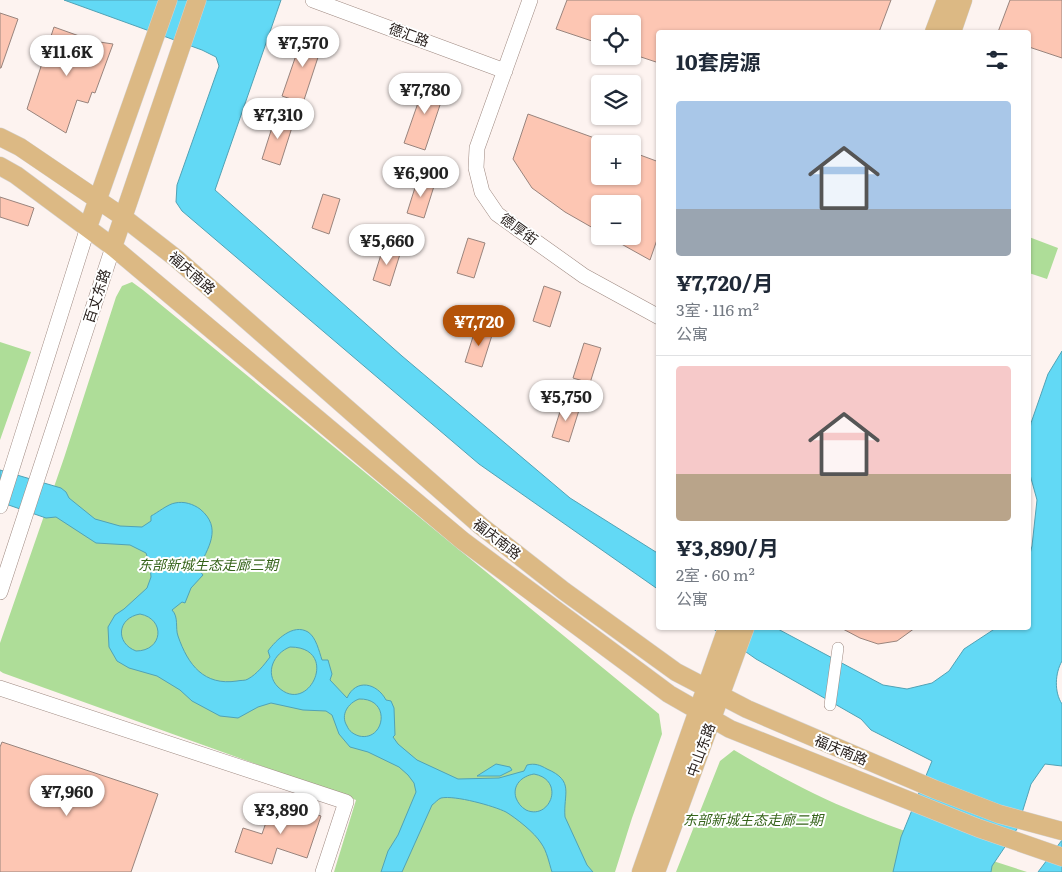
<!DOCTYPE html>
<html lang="zh">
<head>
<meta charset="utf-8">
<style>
  :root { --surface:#fff; --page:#f2f2f3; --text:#1f2937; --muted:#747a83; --line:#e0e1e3; --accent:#b45309 }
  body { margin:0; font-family:Literata,"Noto Sans SC",serif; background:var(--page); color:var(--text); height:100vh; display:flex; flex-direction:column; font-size:19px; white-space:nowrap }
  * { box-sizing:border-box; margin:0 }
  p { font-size:16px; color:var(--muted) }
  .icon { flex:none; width:28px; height:28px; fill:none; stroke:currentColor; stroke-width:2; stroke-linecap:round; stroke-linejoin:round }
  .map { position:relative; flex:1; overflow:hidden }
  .panel { position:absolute; left:656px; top:30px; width:375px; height:600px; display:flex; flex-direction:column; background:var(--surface); border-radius:5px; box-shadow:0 1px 4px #0004 }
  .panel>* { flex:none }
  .buttons { position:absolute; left:591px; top:15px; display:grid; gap:10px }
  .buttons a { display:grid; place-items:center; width:50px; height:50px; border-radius:5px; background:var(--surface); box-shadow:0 1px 4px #0004; font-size:25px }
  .price { position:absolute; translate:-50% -42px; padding:0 11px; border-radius:18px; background:#fff; color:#222; font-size:16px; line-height:32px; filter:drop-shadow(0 1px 2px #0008) }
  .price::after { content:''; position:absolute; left:50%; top:30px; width:15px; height:11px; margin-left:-8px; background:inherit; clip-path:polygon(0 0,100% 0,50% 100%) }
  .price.active { background:var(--accent); color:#fff }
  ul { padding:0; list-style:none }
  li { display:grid; align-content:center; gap:10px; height:265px; padding:0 20px }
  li+li { border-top:1px solid var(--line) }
  li span { display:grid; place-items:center; height:155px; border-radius:5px; color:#555 }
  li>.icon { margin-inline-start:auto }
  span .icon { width:90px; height:90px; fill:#fffc; stroke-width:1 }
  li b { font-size:21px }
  h2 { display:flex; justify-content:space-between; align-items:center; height:60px; padding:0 20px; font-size:21px }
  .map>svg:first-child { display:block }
  .green { fill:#aedd98 }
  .water { fill:#62d9f5; stroke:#51a2b5; fill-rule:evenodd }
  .building { fill:#fdc6b3; stroke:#99847d }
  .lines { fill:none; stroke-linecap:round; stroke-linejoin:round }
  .street-casing { stroke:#9f8a82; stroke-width:12 }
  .secondary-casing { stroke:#9f8a82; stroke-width:16 }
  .primary-casing { stroke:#d4d3d2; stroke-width:19 }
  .street { stroke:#fff; stroke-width:11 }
  .secondary { stroke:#fff; stroke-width:15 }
  .primary { stroke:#dcb984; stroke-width:18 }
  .labels { text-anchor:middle; stroke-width:4; stroke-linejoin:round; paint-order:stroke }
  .street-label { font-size:14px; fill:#2a221f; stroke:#fff }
  .park-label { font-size:14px; font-style:italic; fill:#36641b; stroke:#fff }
</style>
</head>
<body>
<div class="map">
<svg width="1062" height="872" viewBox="0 0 1062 872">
  <rect width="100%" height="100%" fill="#fdf3f0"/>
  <path class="green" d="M 1029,237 L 1058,248 L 1047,279 L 1029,273 Z
    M 132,282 L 143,290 L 659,714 L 662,734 L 632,818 L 615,872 L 334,872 L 356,800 L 3,673 L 0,671 L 0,643 L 64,458 L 116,297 L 122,286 Z
    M 0,342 L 31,352 L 0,440 Z
    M 734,750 C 769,771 810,793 846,808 C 905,833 966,852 1027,872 L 676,872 L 720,761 Z"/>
  <path class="water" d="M 64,0 L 281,0 L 215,190 L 402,356 L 570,498 L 659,554 L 659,590 L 479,464 L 182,211 L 176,202 L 177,185 L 219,66 L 216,57 L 202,50 Z
    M 1062,351 L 1062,661 C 1055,673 1054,692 1062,704 L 1062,766 L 1045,764 L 1031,784 L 1017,829 L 992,866 L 991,872 L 893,872 L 901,837 L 932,761 L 871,730 L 861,719 L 756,659 L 712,628 L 776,628 L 883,685 L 907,689 L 932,683 L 949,671 L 964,649 L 996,628 L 1029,628 L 1029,558 L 1032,546 L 1037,500 L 1029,471 L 1029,435 L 1031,423 L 1048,374 Z
    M 0,470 L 61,488 L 66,492 L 69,498 L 95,519 L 120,526 L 142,527 L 151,521 L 151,516 C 157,513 168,504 175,503 C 184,501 193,504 200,509 C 223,528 208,548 198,569 L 203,575 L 191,588 L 185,603 L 182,602 L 172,610 C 179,617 175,628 178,636 C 188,665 204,686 237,681 C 241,680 245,681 248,679 C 257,674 264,665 270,657 L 268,651 C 276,640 293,623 308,632 C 316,637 319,651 322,660 L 328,660 L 332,674 L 330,680 L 347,698 C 356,678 377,683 386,700 L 391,701 L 394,708 L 395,735 L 393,737 L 398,744 L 417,760 L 458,779 L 499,778 L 524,771 L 527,765 C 535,763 540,765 547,769 C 575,781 563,794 565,817 L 587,865 L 593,872 L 552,872 C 549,863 547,851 541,843 C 535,833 516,818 506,812 C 494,806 455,795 441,798 C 438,799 435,803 432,805 L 402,872 L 381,872 L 388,851 L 398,835 L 416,792 L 414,783 L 408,775 L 399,767 L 368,752 L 350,747 L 339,734 L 332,715 L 326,711 L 303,710 L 271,703 L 258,707 L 238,718 L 220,716 L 192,701 L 180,690 L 157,676 L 129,668 L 117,661 L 109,647 L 108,627 L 115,615 L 124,609 L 147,588 L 151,577 L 150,565 L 146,553 L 130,545 L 96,543 L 56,517 L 46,518 L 0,502 ZM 140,614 C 166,619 163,651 136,651 C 115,643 117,618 140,614 ZM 290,647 C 341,647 309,717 278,687 C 264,673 274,653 290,647 ZM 359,699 C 392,698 385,742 359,736 C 353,734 349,731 347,726 C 340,715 348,703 359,699 ZM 534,774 C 566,780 550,821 526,810 C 521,807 518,803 516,798 C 512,785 522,776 534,774 Z
    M 496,764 L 510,767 L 512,770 L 500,776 L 477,776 Z
    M 1062,840 L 1062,872 L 1038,872 Z"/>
  <path class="building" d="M 567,0 L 891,0 L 879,32 L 659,32 L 659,63 L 632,54 L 632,24 L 600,24 L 600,33 L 599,33 L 595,42 L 556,29 Z
    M 1010,0 L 1062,0 L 1062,58 L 1029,47 L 1029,32 L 998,32 Z
    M 0,13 L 18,19 L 1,68 L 0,68 Z
    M 54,27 L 82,37 L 86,40 L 113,44 L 95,93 L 92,92 L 88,103 L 77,100 L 66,133 L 27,109 Z
    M 304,32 L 324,39 L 303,103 L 282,96 Z
    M 426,80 L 446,87 L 425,150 L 404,143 Z
    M 528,114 L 600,140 L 600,176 L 632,176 L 632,152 L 659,162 L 659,234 L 650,260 L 607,236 L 632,236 L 632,204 L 600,204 L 600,232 L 565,212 L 532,188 L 513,159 Z
    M 276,115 L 294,121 L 280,165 L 262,159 Z
    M 418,178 L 435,183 L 424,218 L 407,213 Z
    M 323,194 L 340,199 L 329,234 L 312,228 Z
    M 0,197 L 34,208 L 28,226 L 0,217 Z
    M 468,238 L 485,243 L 474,278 L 457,273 Z
    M 384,245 L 401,251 L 390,286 L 373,280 Z
    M 544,286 L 561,292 L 550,327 L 533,321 Z
    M 476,327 L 493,332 L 482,367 L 465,362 Z
    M 584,343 L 601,348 L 590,383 L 573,378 Z
    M 563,402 L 580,407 L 569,442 L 552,437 Z
    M 841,628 L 915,628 L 897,641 L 878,644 L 860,638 Z
    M 2,742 L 158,794 L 131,872 L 0,872 L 0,747 Z
    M 287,805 L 321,816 L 307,858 L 277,848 L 272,864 L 235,852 L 243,828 L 262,834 L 270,811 L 283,815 Z"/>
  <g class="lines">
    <g class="street-casing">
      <path id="street" d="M 830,705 L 838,648"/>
    </g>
    <g class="secondary-casing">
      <path id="secondary" d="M 313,0 L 505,71
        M 530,0 L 477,148 L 476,168 L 482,192 L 497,214 L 584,276 L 659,317
        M 0,506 L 88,227
        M 0,592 L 113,247
        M 0,688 L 346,802 L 323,872"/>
    </g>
    <g class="primary-casing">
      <path id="primary" d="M 934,32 L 946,0
        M 952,32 L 963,0
        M 0,137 L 20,147 L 123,217 L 177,259 L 481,526 L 564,591 L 676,672 L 747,709 L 934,789 L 999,814 L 1062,831
        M 0,166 L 16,175 L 113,247 L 463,541 L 669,694 L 730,729 L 978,828 L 1062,857
        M 88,227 L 168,0
        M 113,247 L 197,0
        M 641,872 L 727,628
        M 656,872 L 745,628"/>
    </g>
    <use href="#street" class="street"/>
    <use href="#secondary" class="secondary"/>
    <use href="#primary" class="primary"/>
  </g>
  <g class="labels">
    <g class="street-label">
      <text transform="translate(409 35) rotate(20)" y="5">德汇路</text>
      <text transform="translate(519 229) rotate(36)" y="5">德厚街</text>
      <text transform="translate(192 273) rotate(41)" y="5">福庆南路</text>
      <text transform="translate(97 296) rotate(-72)" y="5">百丈东路</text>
      <text transform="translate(497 539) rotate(38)" y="5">福庆南路</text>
      <text transform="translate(701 750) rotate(-70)" y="5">中山东路</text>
      <text transform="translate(841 750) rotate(23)" y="5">福庆南路</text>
    </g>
    <g class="park-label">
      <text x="208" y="570">东部新城生态走廊三期</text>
      <text x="753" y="825">东部新城生态走廊二期</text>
    </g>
  </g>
</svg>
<div class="buttons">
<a><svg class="icon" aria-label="locate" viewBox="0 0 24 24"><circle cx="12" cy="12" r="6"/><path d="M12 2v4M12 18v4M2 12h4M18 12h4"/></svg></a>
<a><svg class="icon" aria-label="layers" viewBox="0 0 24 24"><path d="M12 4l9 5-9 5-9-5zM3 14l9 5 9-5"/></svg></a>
<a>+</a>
<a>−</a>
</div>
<b class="price" style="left:303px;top:68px">¥7,570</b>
<b class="price" style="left:67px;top:77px">¥11.6K</b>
<b class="price" style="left:425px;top:115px">¥7,780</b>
<b class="price" style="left:278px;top:140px">¥7,310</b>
<b class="price" style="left:421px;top:198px">¥6,900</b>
<b class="price" style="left:387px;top:266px">¥5,660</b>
<b class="price active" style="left:479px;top:347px">¥7,720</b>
<b class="price" style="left:566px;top:422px">¥5,750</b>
<b class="price" style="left:67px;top:817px">¥7,960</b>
<b class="price" style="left:281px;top:835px">¥3,890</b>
<section class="panel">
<h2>10套房源<svg class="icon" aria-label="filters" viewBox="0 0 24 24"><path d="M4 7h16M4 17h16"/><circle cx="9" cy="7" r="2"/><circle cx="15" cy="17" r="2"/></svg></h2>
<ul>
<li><span style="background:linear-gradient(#a9c7e8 70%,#9aa5b1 0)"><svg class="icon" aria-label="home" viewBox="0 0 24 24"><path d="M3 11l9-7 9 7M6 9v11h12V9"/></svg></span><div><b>¥7,720/月</b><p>3室 · 116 m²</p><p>公寓</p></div></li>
<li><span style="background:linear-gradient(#f6c9c9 70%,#b9a48a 0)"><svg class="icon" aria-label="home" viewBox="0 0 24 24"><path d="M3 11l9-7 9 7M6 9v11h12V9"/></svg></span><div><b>¥3,890/月</b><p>2室 · 60 m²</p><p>公寓</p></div></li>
</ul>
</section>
</div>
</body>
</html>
